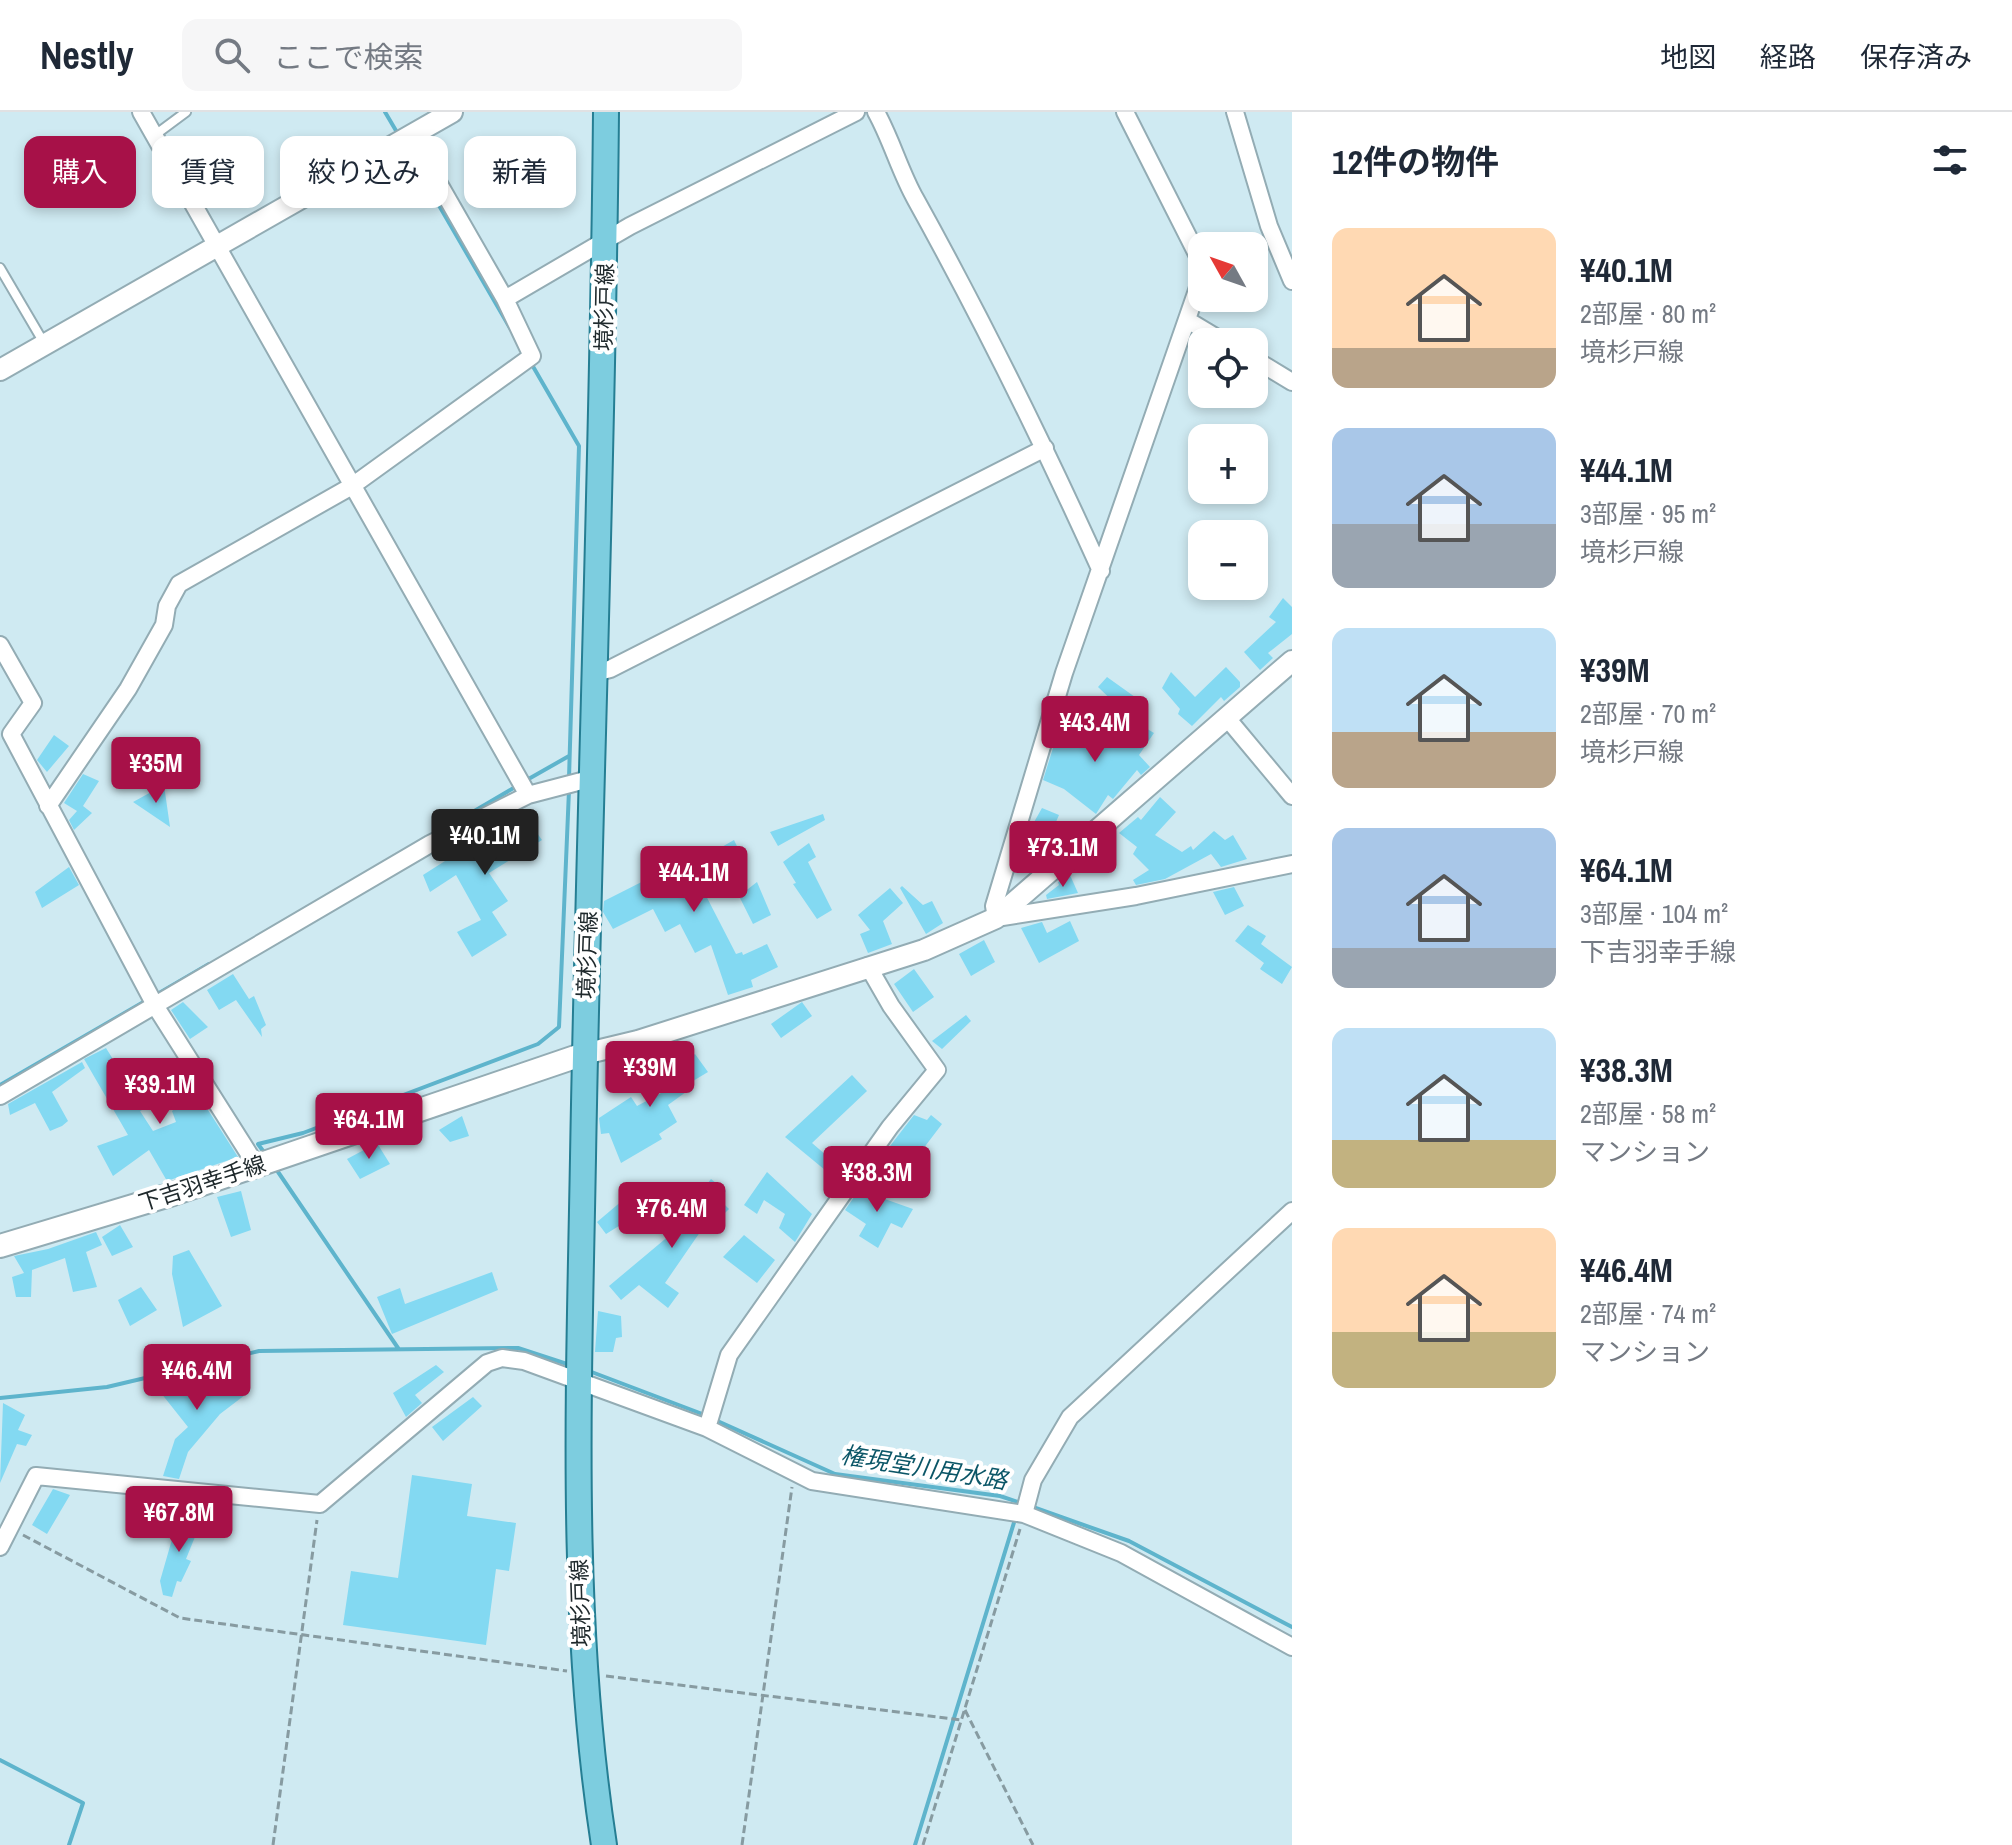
<!DOCTYPE html>
<html lang="ja">
<head>
<meta charset="utf-8">
<style>
  :root { --surface:#fff; --page:#f6f6f7; --text:#1f2937; --muted:#747a83; --line:#e0e1e3; --accent:#a71148 }
  body { margin:0; font-family:"Archivo Narrow","Noto Sans JP",sans-serif; background:var(--page); color:var(--text); height:100vh; display:flex; flex-direction:column; font-size:30px; white-space:nowrap }
  * { box-sizing:border-box; margin:0 }
  p { font-size:26px; color:var(--muted) }
  .icon { flex:none; width:44px; height:44px; fill:none; stroke:currentColor; stroke-width:2; stroke-linecap:round; stroke-linejoin:round }
  .map { position:relative; flex:1; overflow:hidden }
  .sheet { display:flex; flex-direction:column; background:var(--surface); width:720px }
  .sheet>* { flex:none }
  .hud { position:absolute; left:24px; top:24px; width:760px; height:72px; display:flex; gap:16px }
  .needle { width:52px; rotate:310deg }
  .buttons { position:absolute; left:1188px; top:120px; display:grid; gap:16px }
  .buttons a { display:grid; place-items:center; width:80px; height:80px; border-radius:16px; background:var(--surface); box-shadow:0 4px 12px #0003; font-size:40px }
  .price { position:absolute; translate:-50% -68px; padding:0 18px; border-radius:8px; background:var(--accent); color:#fff; font-size:26px; line-height:52px; filter:drop-shadow(0 2px 4px #0008) }
  .price::after { content:''; position:absolute; left:50%; top:48px; width:24px; height:18px; margin-left:-12px; background:inherit; clip-path:polygon(0 0,100% 0,50% 100%) }
  .price.current { background:#222; color:#fff }
  ul { padding:0; list-style:none }
  li { display:flex; align-items:center; gap:24px; height:200px; padding:0 40px }
  li span { display:grid; place-items:center; flex:none; width:224px; height:160px; border-radius:16px; color:#555 }
  li>.icon { margin-inline-start:auto }
  span .icon { width:96px; height:96px; fill:#fffc; stroke-width:1 }
  li b { font-size:34px }
  h2 { display:flex; justify-content:space-between; align-items:center; height:96px; padding:0 40px; font-size:34px }
  .chip { padding:0 28px; border-radius:16px; background:var(--surface); box-shadow:0 4px 12px #0003; font-size:28px; line-height:72px }
  .chip.current { background:var(--accent); color:#fff }
  header { display:flex; align-items:center; gap:48px; box-sizing:border-box; height:112px; padding:0 40px; background:var(--surface); border-bottom:2px solid var(--line) }
  header strong { font-size:38px }
  nav { display:flex; gap:44px; margin-inline-start:auto; font-size:28px }
  .search { width:560px; height:72px; background:var(--page); display:flex; align-items:center; gap:20px; box-sizing:border-box; padding:0 28px; border-radius:16px; color:var(--muted); font-size:30px }
  main { display:flex; flex:1; min-height:0 }
  .map>svg:first-child { display:block }
  .lines { fill:none; stroke-linecap:round; stroke-linejoin:round }
  .stream { stroke:#5eb4cc; stroke-width:4 }
  .building { fill:#83d9f2 }
  .service-casing { stroke:#93acb4; stroke-width:12 }
  .minor-casing { stroke:#93acb4; stroke-width:20 }
  .tertiary-casing { stroke:#93acb4; stroke-width:24 }
  .secondary-casing { stroke:#93acb4; stroke-width:26 }
  .primary-casing { stroke:#257e93; stroke-width:28 }
  .path { stroke:#879ba1; stroke-width:3; stroke-dasharray:8 4; stroke-linecap:butt }
  .service { stroke:#fff; stroke-width:8 }
  .minor { stroke:#fff; stroke-width:16 }
  .tertiary { stroke:#fff; stroke-width:20 }
  .secondary { stroke:#fff; stroke-width:22 }
  .primary { stroke:#7dcddf; stroke-width:24 }
  .labels { text-anchor:middle; stroke-width:8; stroke-linejoin:round; paint-order:stroke }
  .street-label { font-size:22px; fill:#202a2d; stroke:#fff }
  .water-label { font-size:24px; font-style:italic; fill:#0b5667; stroke:#fff }
</style>
</head>
<body>
<header>
<strong>Nestly</strong>
<div class="search"><svg class="icon" aria-label="search" viewBox="0 0 24 24"><circle cx="10" cy="10" r="6"/><path d="M15 15l6 6"/></svg>ここで検索</div>
<nav><a>地図</a><a>経路</a><a>保存済み</a></nav>
</header>
<main>
<div class="map">
<svg width="1292" height="1733" viewBox="0 0 1292 1733">
  <rect width="100%" height="100%" fill="#cfeaf2"/>
  <g class="lines">
    <path class="stream" d="M 385,0 L 398,22
      M 404,33 L 510,216
      M 531,251 L 579,334 L 569,666
      M 525,669 L 569,644
      M 442,718 L 517,674
      M 154,884 L 209,852
      M 0,973 L 147,888
      M 266,1043 L 258,1032 L 303,1021 L 538,932 L 559,915 L 569,678
      M 274,1054 L 398,1236
      M 589,1259 L 705,1303
      M 0,1286 L 107,1275 L 259,1239 L 518,1236 L 570,1253
      M 713,1307 L 835,1362 L 1000,1384 L 1021,1391
      M 1030,1394 L 1129,1429 L 1292,1515
      M 0,1648 L 83,1691 L 69,1733
      M 915,1733 L 1016,1404"/>
  </g>
  <path class="building" d="M 1283,486 L 1292,495 L 1292,522 L 1268,541 L 1273,546 L 1260,558 L 1244,540 L 1276,510 L 1269,505 Z
    M 1226,555 L 1240,570 L 1240,575 L 1224,589 L 1221,585 L 1192,614 L 1178,602 L 1180,597 L 1162,576 L 1171,560 L 1195,585 Z
    M 1107,565 L 1135,585 L 1123,599 L 1098,575 Z
    M 1065,608 L 1097,627 L 1100,622 L 1120,636 L 1139,612 L 1154,621 L 1139,643 L 1150,655 L 1141,663 L 1137,658 L 1113,687 L 1108,683 L 1096,702 L 1064,677 L 1043,668 L 1058,620 Z
    M 54,623 L 69,634 L 47,660 L 37,648 Z
    M 83,662 L 99,669 L 83,694 L 92,701 L 74,718 L 69,708 L 77,699 L 64,691 Z
    M 164,673 L 170,715 L 133,690 Z
    M 1160,685 L 1176,700 L 1155,723 L 1182,740 L 1191,734 L 1193,738 L 1214,719 L 1225,728 L 1233,723 L 1247,747 L 1221,755 L 1211,742 L 1165,767 L 1136,773 L 1133,768 L 1149,758 L 1133,742 L 1137,735 L 1119,721 L 1138,705 L 1141,708 Z
    M 1042,696 L 1059,703 L 1046,733 L 1029,719 Z
    M 522,700 L 542,728 L 489,761 L 508,789 L 492,800 L 507,823 L 472,845 L 457,820 L 481,808 L 456,763 L 430,780 L 423,763 Z
    M 823,702 L 825,708 L 778,734 L 770,720 Z
    M 734,728 L 745,751 L 701,774 L 736,842 L 742,840 L 743,843 L 767,832 L 778,855 L 751,868 L 753,875 L 728,883 L 711,833 L 695,841 L 680,812 L 665,820 L 653,797 L 613,817 L 603,800 L 604,789 L 687,747 L 690,753 Z
    M 809,731 L 816,745 L 808,750 L 832,798 L 817,807 L 793,772 L 796,771 L 783,750 Z
    M 69,755 L 79,773 L 42,796 L 35,780 Z
    M 1070,763 L 1078,781 L 1047,787 L 1046,783 L 1059,773 L 1058,770 Z
    M 757,770 L 771,803 L 753,812 L 739,784 Z
    M 902,774 L 923,793 L 932,789 L 943,811 L 926,822 L 900,776 Z
    M 1234,775 L 1244,794 L 1225,803 L 1213,780 Z
    M 890,776 L 903,791 L 883,809 L 892,832 L 868,841 L 860,822 L 870,818 L 858,803 Z
    M 1070,809 L 1079,829 L 1039,851 L 1021,816 L 1042,810 L 1047,821 Z
    M 1248,813 L 1266,824 L 1261,832 L 1292,855 L 1282,872 L 1260,857 L 1264,851 L 1235,829 Z
    M 984,828 L 995,850 L 971,864 L 959,842 Z
    M 914,857 L 934,885 L 913,900 L 894,872 Z
    M 233,862 L 249,887 L 254,884 L 266,913 L 261,917 L 262,925 L 236,888 L 219,898 L 207,878 Z
    M 183,890 L 208,915 L 190,927 L 171,898 Z
    M 802,890 L 812,904 L 781,926 L 771,912 Z
    M 966,903 L 971,909 L 942,937 L 932,929 Z
    M 106,936 L 144,997 L 140,999 L 153,1019 L 176,1010 L 172,999 L 185,990 L 166,968 L 180,954 L 238,1045 L 167,1069 L 149,1038 L 113,1064 L 97,1034 L 128,1023 L 84,947 Z
    M 662,940 L 673,958 L 695,942 L 708,960 L 683,975 L 686,980 L 668,993 L 677,1010 L 659,1022 L 662,1027 L 621,1051 L 609,1021 L 601,1022 L 599,1006 L 631,985 L 637,994 L 665,979 L 646,952 Z
    M 82,950 L 85,956 L 52,980 L 68,1009 L 62,1014 L 50,1019 L 35,991 L 10,1003 L 8,992 Z
    M 852,963 L 867,979 L 812,1031 L 833,1049 L 825,1058 L 785,1025 Z
    M 914,1003 L 927,1008 L 931,1003 L 942,1012 L 923,1037 L 928,1040 L 921,1052 L 890,1034 Z
    M 462,1004 L 469,1024 L 450,1030 L 439,1018 Z
    M 377,1031 L 390,1052 L 360,1067 L 347,1047 Z
    M 767,1060 L 812,1102 L 795,1130 L 779,1116 L 785,1102 L 764,1088 L 757,1102 L 744,1093 Z
    M 711,1067 L 726,1079 L 719,1087 L 729,1097 L 712,1114 L 707,1110 L 665,1171 L 679,1181 L 668,1196 L 639,1173 L 621,1188 L 609,1174 L 695,1102 L 688,1097 Z
    M 864,1071 L 881,1081 L 879,1085 L 913,1097 L 902,1116 L 891,1111 L 878,1136 L 859,1124 L 866,1112 L 845,1098 Z
    M 241,1079 L 251,1118 L 231,1125 L 217,1085 Z
    M 623,1088 L 635,1104 L 606,1122 L 597,1110 Z
    M 120,1113 L 133,1135 L 112,1144 L 102,1125 Z
    M 96,1120 L 102,1133 L 86,1140 L 97,1175 L 73,1180 L 65,1146 L 32,1158 L 31,1185 L 16,1185 L 12,1165 L 24,1161 L 14,1144 L 48,1137 Z
    M 744,1123 L 775,1148 L 757,1171 L 723,1145 Z
    M 189,1138 L 222,1194 L 183,1215 L 172,1162 L 173,1144 Z
    M 492,1160 L 498,1178 L 392,1222 L 377,1185 L 400,1176 L 405,1192 Z
    M 141,1175 L 157,1198 L 130,1214 L 118,1188 Z
    M 598,1199 L 621,1204 L 622,1225 L 616,1226 L 613,1240 L 595,1240 Z
    M 436,1253 L 444,1260 L 415,1283 L 422,1291 L 406,1305 L 393,1281 Z
    M 220,1254 L 245,1283 L 220,1302 L 188,1340 L 179,1367 L 163,1364 L 175,1327 L 188,1315 L 161,1281 L 185,1262 L 201,1276 Z
    M 473,1285 L 482,1294 L 443,1329 L 432,1315 Z
    M 3,1291 L 25,1303 L 18,1318 L 32,1323 L 26,1334 L 17,1332 L 0,1371 Z
    M 412,1363 L 472,1372 L 467,1404 L 516,1411 L 509,1459 L 496,1457 L 486,1533 L 343,1513 L 351,1459 L 398,1466 Z
    M 53,1377 L 70,1383 L 47,1422 L 32,1413 Z
    M 179,1403 L 201,1410 L 186,1447 L 191,1449 L 181,1470 L 177,1469 L 172,1485 L 163,1483 L 160,1469 Z"/>
  <g class="lines">
    <g class="service-casing">
      <path id="service" d="M 155,23 L 186,0
        M 0,156 L 44,231"/>
    </g>
    <g class="minor-casing">
      <path id="minor" d="M 141,0 L 528,683
        M 876,0 C 892,29 900,60 916,88 C 983,209 1044,333 1101,459
        M 1125,0 L 1202,152
        M 1235,0 L 1269,114 L 1292,169
        M 1202,164 L 1064,561 L 994,794 L 996,806 L 1136,784 L 1292,752
        M 505,187 L 630,114 L 856,0
        M 1189,209 L 1224,230
        M 1254,247 L 1292,270
        M 0,533 L 33,591 L 11,622 L 156,895 L 256,1053
        M 595,561 L 610,557 L 1045,336
        M 1227,606 L 1292,684
        M 48,694 L 128,577 L 164,513 L 167,494 L 179,472 L 352,374 L 532,244 L 505,187 L 411,23
        M 0,984 L 430,732 L 528,683 L 593,666
        M 707,1316 L 729,1243 L 890,1015 L 937,958 L 891,894 L 868,854
        M 1024,1402 L 1033,1368 L 1070,1305 L 1292,1099
        M 0,1435 L 36,1364 L 320,1392 L 487,1251 L 502,1246 L 524,1249 L 707,1316 L 812,1369 L 1024,1402 L 1121,1441 L 1292,1535"/>
    </g>
    <g class="tertiary-casing">
      <path id="tertiary" d="M 0,258 L 452,0
        M 584,942 L 638,929 L 924,838 L 996,806 L 1292,549"/>
    </g>
    <g class="secondary-casing">
      <path id="secondary" d="M 0,1134 L 173,1082 L 584,942"/>
    </g>
    <g class="primary-casing">
      <path id="primary" d="M 604,1733 C 569,1505 579,1275 583,1046 C 589,697 603,349 606,0"/>
    </g>
    <path class="path" d="M 23,1423 L 180,1506 L 567,1559
      M 606,1564 L 962,1608
      M 965,1598 L 1033,1733
      M 273,1733 L 317,1408
      M 742,1733 L 792,1375
      M 923,1733 L 1020,1417"/>
    <use href="#service" class="service"/>
    <use href="#minor" class="minor"/>
    <use href="#tertiary" class="tertiary"/>
    <use href="#secondary" class="secondary"/>
    <use href="#primary" class="primary"/>
  </g>
  <g class="labels">
    <g class="street-label">
      <text transform="translate(604 195) rotate(-89)" y="8">境杉戸線</text>
      <text transform="translate(587 843) rotate(-88)" y="8">境杉戸線</text>
      <text transform="translate(202 1071) rotate(-18)" y="8">下吉羽幸手線</text>
      <text transform="translate(580 1491) rotate(-92)" y="8">境杉戸線</text>
    </g>
    <g class="water-label">
      <text transform="translate(924 1356) rotate(9)" y="8">権現堂川用水路</text>
    </g>
  </g>
</svg>
<div class="buttons">
<a><svg class="needle" viewBox="-14 -14 28 28"><path d="M0-13l5 13h-10z" fill="#e53935"/><path d="M0 13l5-13h-10z" fill="#747a83"/></svg></a>
<a><svg class="icon" aria-label="locate" viewBox="0 0 24 24"><circle cx="12" cy="12" r="6"/><path d="M12 2v4M12 18v4M2 12h4M18 12h4"/></svg></a>
<a>+</a>
<a>−</a>
</div>
<b class="price" style="left:1095px;top:652px">¥43.4M</b>
<b class="price" style="left:156px;top:693px">¥35M</b>
<b class="price current" style="left:485px;top:765px">¥40.1M</b>
<b class="price" style="left:1063px;top:777px">¥73.1M</b>
<b class="price" style="left:694px;top:802px">¥44.1M</b>
<b class="price" style="left:650px;top:997px">¥39M</b>
<b class="price" style="left:160px;top:1014px">¥39.1M</b>
<b class="price" style="left:369px;top:1049px">¥64.1M</b>
<b class="price" style="left:877px;top:1102px">¥38.3M</b>
<b class="price" style="left:672px;top:1138px">¥76.4M</b>
<b class="price" style="left:197px;top:1300px">¥46.4M</b>
<b class="price" style="left:179px;top:1442px">¥67.8M</b>
<div class="hud">
<a class="chip current">購入</a>
<a class="chip">賃貸</a>
<a class="chip">絞り込み</a>
<a class="chip">新着</a>
</div>
</div>
<section class="sheet">
<h2>12件の物件<svg class="icon" aria-label="filters" viewBox="0 0 24 24"><path d="M4 7h16M4 17h16"/><circle cx="9" cy="7" r="2"/><circle cx="15" cy="17" r="2"/></svg></h2>
<ul>
<li><span style="background:linear-gradient(#ffd9b3 75%,#b9a48a 0)"><svg class="icon" aria-label="home" viewBox="0 0 24 24"><path d="M3 11l9-7 9 7M6 9v11h12V9"/></svg></span><div><b>¥40.1M</b><p>2部屋 · 80 m²</p><p>境杉戸線</p></div></li>
<li><span style="background:linear-gradient(#a9c7e8 60%,#9aa5b1 0)"><svg class="icon" aria-label="home" viewBox="0 0 24 24"><path d="M3 11l9-7 9 7M6 9v11h12V9"/></svg></span><div><b>¥44.1M</b><p>3部屋 · 95 m²</p><p>境杉戸線</p></div></li>
<li><span style="background:linear-gradient(#bfe0f5 65%,#b9a48a 0)"><svg class="icon" aria-label="home" viewBox="0 0 24 24"><path d="M3 11l9-7 9 7M6 9v11h12V9"/></svg></span><div><b>¥39M</b><p>2部屋 · 70 m²</p><p>境杉戸線</p></div></li>
<li><span style="background:linear-gradient(#a9c7e8 75%,#9aa5b1 0)"><svg class="icon" aria-label="home" viewBox="0 0 24 24"><path d="M3 11l9-7 9 7M6 9v11h12V9"/></svg></span><div><b>¥64.1M</b><p>3部屋 · 104 m²</p><p>下吉羽幸手線</p></div></li>
<li><span style="background:linear-gradient(#bfe0f5 70%,#c2b280 0)"><svg class="icon" aria-label="home" viewBox="0 0 24 24"><path d="M3 11l9-7 9 7M6 9v11h12V9"/></svg></span><div><b>¥38.3M</b><p>2部屋 · 58 m²</p><p>マンション</p></div></li>
<li><span style="background:linear-gradient(#ffd9b3 65%,#c2b280 0)"><svg class="icon" aria-label="home" viewBox="0 0 24 24"><path d="M3 11l9-7 9 7M6 9v11h12V9"/></svg></span><div><b>¥46.4M</b><p>2部屋 · 74 m²</p><p>マンション</p></div></li>
</ul>
</section>
</main>
</body>
</html>
